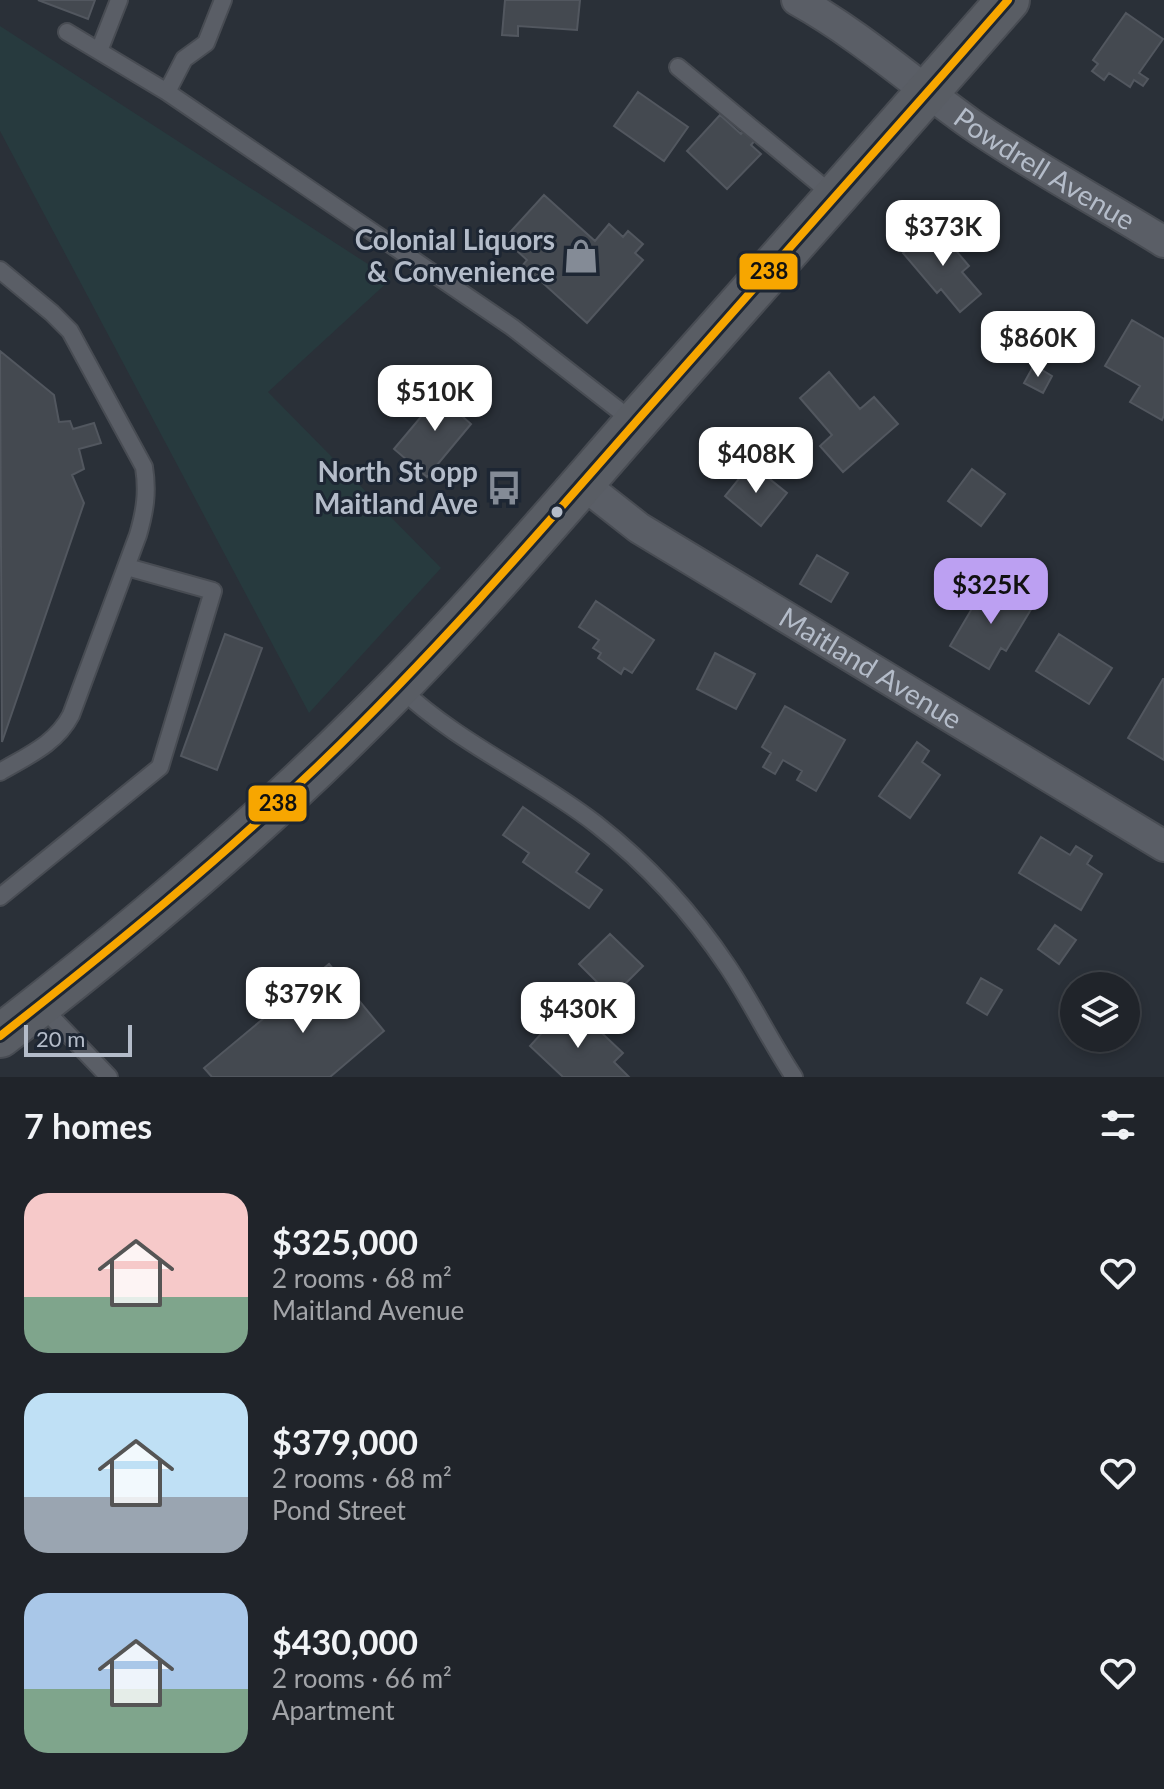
<!DOCTYPE html>
<html lang="en">
<head>
<meta charset="utf-8">
<style>
  :root { --surface:#20242a; --page:#282c32; --text:#f1f3f6; --muted:#a2a4a8; --line:#3d4147; --accent:#bca0f2 }
  body { margin:0; font-family:Lato,sans-serif; background:var(--page); color:var(--text); height:100vh; display:flex; flex-direction:column; font-size:30px; white-space:nowrap }
  * { box-sizing:border-box; margin:0 }
  p { font-size:26px; color:var(--muted) }
  .icon { flex:none; width:44px; height:44px; fill:none; stroke:currentColor; stroke-width:2; stroke-linecap:round; stroke-linejoin:round }
  .map { position:relative; height:1077px; overflow:hidden }
  .drawer { display:flex; flex-direction:column; background:var(--surface); flex:1 }
  .drawer>* { flex:none }
  .controls { position:absolute; left:1060px; top:972px; display:grid; gap:16px }
  .controls a { display:grid; place-items:center; width:80px; height:80px; border-radius:50%; background:var(--surface); box-shadow:0 4px 12px #0003,0 0 0 2px var(--line); font-size:40px }
  .scale { position:absolute; left:24px; bottom:20px; width:108px; box-sizing:border-box; padding-left:8px; border:4px solid #b4bcc9; border-top:0; font-size:22px; line-height:28px; white-space:nowrap; color:#b4bcc9; -webkit-text-stroke:6px #1d2633; paint-order:stroke }
  .price { position:absolute; translate:-50% -68px; padding:0 18px; border-radius:16px; background:#fff; color:#222; font-size:26px; line-height:52px; filter:drop-shadow(0 2px 4px #0008) }
  .price::after { content:''; position:absolute; left:50%; top:48px; width:24px; height:18px; margin-left:-12px; background:inherit; clip-path:polygon(0 0,100% 0,50% 100%) }
  .price.active { background:var(--accent); color:#111 }
  ul { padding:0; list-style:none }
  li { display:flex; align-items:center; gap:24px; height:200px; padding:0 24px }
  li span { display:grid; place-items:center; flex:none; width:224px; height:160px; border-radius:24px; color:#555 }
  li>.icon { margin-inline-start:auto }
  span .icon { width:96px; height:96px; fill:#fffc; stroke-width:1 }
  li b { font-size:34px }
  h2 { display:flex; justify-content:space-between; align-items:center; height:96px; padding:0 24px; font-size:34px }
  .map>svg:first-child { display:block }
  .green { fill:#273a3e }
  .building { fill:#444950; stroke:#52575f; stroke-width:2 }
  .lines { fill:none; stroke-linecap:round; stroke-linejoin:round }
  .service-casing { stroke:#484c53; stroke-width:20 }
  .minor-casing { stroke:#484c53; stroke-width:34 }
  .secondary-casing { stroke:#484c53; stroke-width:46 }
  .service { stroke:#5a5e66; stroke-width:16 }
  .minor { stroke:#5a5e66; stroke-width:30 }
  .secondary { stroke:#595d64; stroke-width:42 }
  .bus-1-casing { stroke:#1d2633; stroke-width:14 }
  .bus-1 { stroke:#f7a600; stroke-width:8 }
  .bus-dot { fill:#b4bcc9; stroke:#1d2633; stroke-width:3 }
  .labels { text-anchor:middle; stroke-width:6; stroke-linejoin:round; paint-order:stroke }
  .street-label { font-size:28px; fill:#b4bcc9; stroke:#1d2633 }
  .poi-label { font-size:28px; font-weight:bold; fill:#b4bcc9; stroke:#1d2633; text-anchor:end }
  .line-badge { stroke:#1d2633; stroke-width:3 }
  .pale-badge-label { font-size:22px; text-anchor:middle; font-weight:bold; fill:#111 }
</style>
</head>
<body>
<div class="map">
<svg width="1164" height="1077" viewBox="0 0 1164 1077">
  <rect width="100%" height="100%" fill="#2a3038"/>
  <path class="green" d="M 0,26 L 391,279 L 268,392 L 441,568 L 309,713 L 0,131 Z"/>
  <path class="building" d="M 38,0 L 95,0 L 88,19 Z
    M 505,0 L 580,0 L 577,30 L 518,26 L 518,36 L 502,35 Z
    M 1126,13 L 1163,39 L 1139,73 L 1148,79 L 1143,86 L 1134,80 L 1130,87 L 1109,73 L 1104,80 L 1092,71 L 1098,64 L 1093,60 Z
    M 638,92 L 688,127 L 664,161 L 614,126 Z
    M 720,115 L 741,134 L 746,128 L 757,138 L 751,145 L 761,154 L 727,189 L 687,151 Z
    M 544,195 L 595,241 L 609,224 L 623,237 L 628,231 L 643,244 L 635,253 L 643,260 L 587,323 L 523,265 L 527,260 L 504,239 Z
    M 935,226 L 969,266 L 962,272 L 981,294 L 960,312 L 941,289 L 937,293 L 903,253 Z
    M 1132,320 L 1164,339 L 1164,415 L 1162,420 L 1130,402 L 1140,386 L 1105,366 Z
    M 0,351 L 54,395 L 59,422 L 70,421 L 73,429 L 94,423 L 101,443 L 79,449 L 84,469 L 72,475 L 84,503 L 2,742 Z
    M 1034,365 L 1052,376 L 1043,393 L 1024,383 Z
    M 829,372 L 860,409 L 874,397 L 898,424 L 843,472 L 820,446 L 832,435 L 800,398 Z
    M 458,389 L 473,401 L 462,416 L 471,424 L 427,477 L 394,449 L 436,399 L 444,406 Z
    M 751,464 L 787,493 L 761,526 L 725,496 Z
    M 972,469 L 1005,494 L 981,526 L 948,501 Z
    M 817,555 L 848,573 L 831,602 L 800,584 Z
    M 984,588 L 1000,597 L 1004,590 L 1033,606 L 1006,651 L 1001,648 L 989,669 L 950,646 Z
    M 596,601 L 654,640 L 632,673 L 624,668 L 621,674 L 598,658 L 601,653 L 593,648 L 599,640 L 579,627 Z
    M 225,634 L 262,648 L 217,770 L 181,756 Z
    M 1059,634 L 1112,668 L 1089,704 L 1036,671 Z
    M 715,653 L 755,674 L 736,709 L 697,689 Z
    M 1163,679 L 1164,679 L 1164,760 L 1128,738 Z
    M 785,706 L 845,740 L 816,791 L 797,780 L 802,771 L 783,760 L 775,774 L 763,767 L 771,753 L 762,747 Z
    M 917,742 L 929,751 L 922,762 L 940,775 L 910,818 L 879,796 Z
    M 523,807 L 589,854 L 576,872 L 602,890 L 589,908 L 523,862 L 529,853 L 503,835 Z
    M 1041,837 L 1070,855 L 1076,846 L 1092,856 L 1087,864 L 1102,874 L 1081,910 L 1019,873 Z
    M 1055,925 L 1076,940 L 1059,964 L 1038,949 Z
    M 610,934 L 643,966 L 612,997 L 579,964 Z
    M 329,964 L 384,1031 L 330,1077 L 212,1077 L 204,1068 Z
    M 981,978 L 1002,990 L 987,1015 L 967,1003 Z
    M 561,1012 L 579,1030 L 588,1020 L 623,1053 L 614,1062 L 629,1077 L 563,1077 L 530,1046 Z"/>
  <g class="lines">
    <g class="service-casing">
      <path id="service" d="M 67,32 L 167,92 L 512,327 L 634,422
        M 99,51 L 119,0
        M 678,67 L 834,196
        M 167,92 L 184,59 L 206,43 L 223,0
        M 0,270 L 52,313 L 70,331 L 144,467 C 148,492 145,511 138,535 L 71,715 C 56,744 27,756 0,772
        M 400,688 C 458,743 533,775 596,824 C 647,864 692,913 728,967 C 752,1003 770,1041 794,1077
        M 0,897 L 160,767 L 213,591 L 127,567
        M 41,1006 L 109,1077"/>
    </g>
    <g class="minor-casing">
      <g id="minor">
        <path id="s1" d="M 797,0 C 860,35 912,82 971,124 C 1033,167 1100,202 1164,242"/>
        <path id="s2" d="M 583,484 L 639,528 L 1164,846"/>
      </g>
    </g>
    <g class="secondary-casing">
      <path id="secondary" d="M 0,1036 C 127,938 250,835 363,722 C 462,625 551,519 642,415 C 764,277 887,139 1008,0"/>
    </g>
    <use href="#service" class="service"/>
    <use href="#minor" class="minor"/>
    <use href="#secondary" class="secondary"/>
    <g class="bus-1-casing">
      <path id="bus-1" d="M 0,1036 C 111,949 220,860 321,763 C 435,653 538,534 642,415 C 764,276 887,139 1008,0"/>
    </g>
    <use href="#bus-1" class="bus-1"/>
  </g>
  <defs>
    <g id="shop-bare" transform="scale(2.76)"><path d="M-5-2.5h2.3a2.7 3.5 0 0 1 5.4 0H5L5.5 6h-11ZM-1.5-2.5h3a1.5 2.3 0 0 0-3 0Z" fill="#848b96" stroke="#1d2633" stroke-width="2.5" paint-order="stroke"/></g>
    <g id="bus-bare" transform="scale(2.76)"><path d="M-5-6H5V4H4V6H2V4H-2V6H-4V4H-5ZM-3.5-4V0h7V-4ZM-3.5 1.2v1.5H-2V1.2ZM2 1.2v1.5H3.5V1.2Z" fill="#848b96" stroke="#1d2633" stroke-width="2.5" paint-order="stroke"/></g>
  </defs>
  <g fill-rule="evenodd">
    <use href="#shop-bare" x="581" y="256"/>
    <use href="#bus-bare" x="504" y="488"/>
  </g>
  <circle class="bus-dot" cx="557" cy="512" r="7"/>
  <g class="labels">
    <g class="street-label">
      <text dy="10" stroke="none"><textPath href="#s1" startOffset="300">Powdrell Avenue</textPath></text>
      <text dy="10" stroke="none"><textPath href="#s2" startOffset="342">Maitland Avenue</textPath></text>
    </g>
    <g class="poi-label">
      <text x="555" y="250">Colonial Liquors<tspan x="555" dy="32">&amp; Convenience</tspan></text>
      <text x="478" y="482">North St opp<tspan x="478" dy="32">Maitland Ave</tspan></text>
    </g>
  </g>
  <g class="line-badge">
    <rect x="738" y="252" width="61" height="39" rx="8" fill="#f7a600"/>
    <rect x="247" y="784" width="61" height="39" rx="8" fill="#f7a600"/>
  </g>
  <g class="pale-badge-label">
    <text x="769" y="279">238</text>
    <text x="278" y="811">238</text>
  </g>
</svg>
<div class="controls">
<a><svg class="icon" aria-label="layers" viewBox="0 0 24 24"><path d="M12 4l9 5-9 5-9-5zM3 14l9 5 9-5"/></svg></a>
</div>
<div class="scale">20 m</div>
<b class="price" style="left:943px;top:268px">$373K</b>
<b class="price" style="left:1038px;top:379px">$860K</b>
<b class="price" style="left:435px;top:433px">$510K</b>
<b class="price" style="left:756px;top:495px">$408K</b>
<b class="price active" style="left:991px;top:626px">$325K</b>
<b class="price" style="left:303px;top:1035px">$379K</b>
<b class="price" style="left:578px;top:1050px">$430K</b>
</div>
<section class="drawer">
<h2>7 homes<svg class="icon" aria-label="filters" viewBox="0 0 24 24"><path d="M4 7h16M4 17h16"/><circle cx="9" cy="7" r="2"/><circle cx="15" cy="17" r="2"/></svg></h2>
<ul>
<li><span style="background:linear-gradient(#f6c9c9 65%,#7fa58c 0)"><svg class="icon" aria-label="home" viewBox="0 0 24 24"><path d="M3 11l9-7 9 7M6 9v11h12V9"/></svg></span><div><b>$325,000</b><p>2 rooms · 68 m²</p><p>Maitland Avenue</p></div><svg class="icon" aria-label="heart" viewBox="0 0 24 24"><path d="M12 20l-8-8c-3-5 5-10 8-4 3-6 11-1 8 4z"/></svg></li>
<li><span style="background:linear-gradient(#bfe0f5 65%,#9aa5b1 0)"><svg class="icon" aria-label="home" viewBox="0 0 24 24"><path d="M3 11l9-7 9 7M6 9v11h12V9"/></svg></span><div><b>$379,000</b><p>2 rooms · 68 m²</p><p>Pond Street</p></div><svg class="icon" aria-label="heart" viewBox="0 0 24 24"><path d="M12 20l-8-8c-3-5 5-10 8-4 3-6 11-1 8 4z"/></svg></li>
<li><span style="background:linear-gradient(#a9c7e8 60%,#7fa58c 0)"><svg class="icon" aria-label="home" viewBox="0 0 24 24"><path d="M3 11l9-7 9 7M6 9v11h12V9"/></svg></span><div><b>$430,000</b><p>2 rooms · 66 m²</p><p>Apartment</p></div><svg class="icon" aria-label="heart" viewBox="0 0 24 24"><path d="M12 20l-8-8c-3-5 5-10 8-4 3-6 11-1 8 4z"/></svg></li>
</ul>
</section>
</body>
</html>
